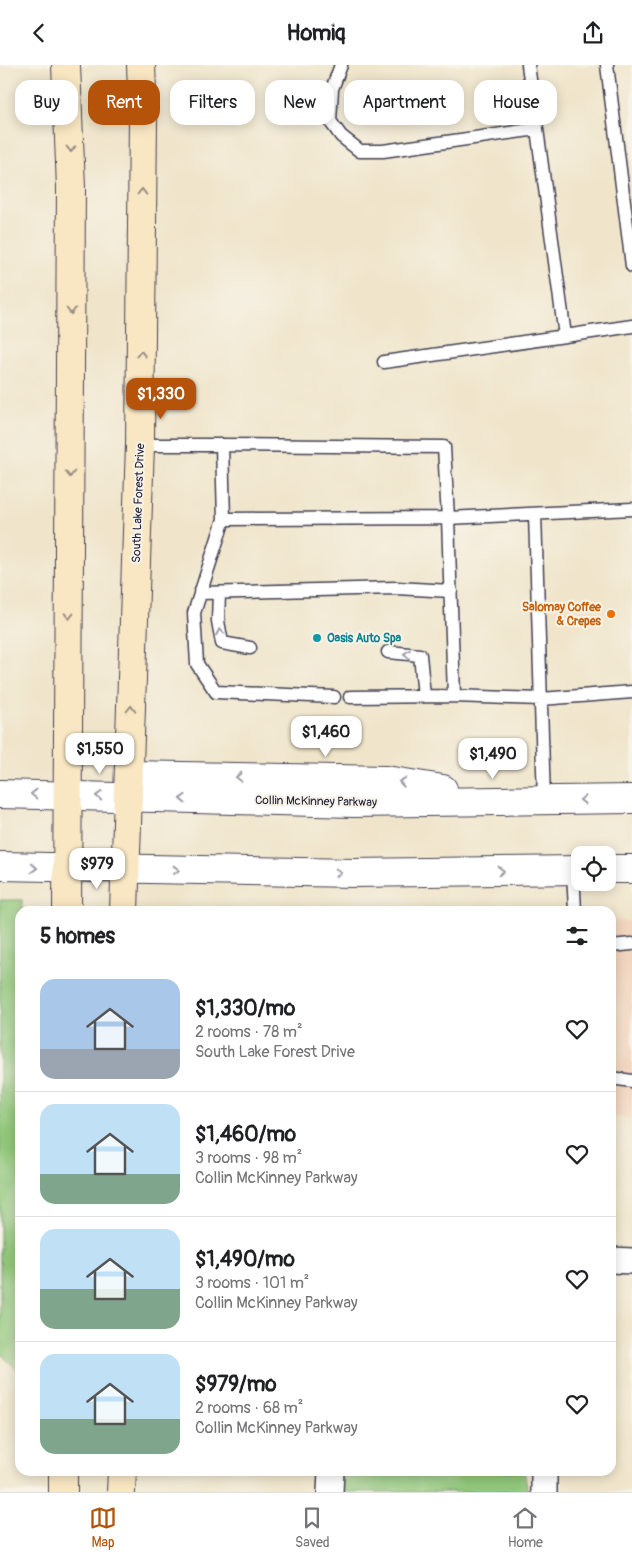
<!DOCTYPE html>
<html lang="en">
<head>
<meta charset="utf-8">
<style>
  :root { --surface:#fff; --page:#f2f2f2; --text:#202124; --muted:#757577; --line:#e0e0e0; --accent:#b45309 }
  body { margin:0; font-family:Pangolin,sans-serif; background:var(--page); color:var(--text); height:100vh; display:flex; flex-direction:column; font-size:19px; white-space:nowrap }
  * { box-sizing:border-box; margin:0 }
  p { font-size:16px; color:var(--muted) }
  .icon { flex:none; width:28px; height:28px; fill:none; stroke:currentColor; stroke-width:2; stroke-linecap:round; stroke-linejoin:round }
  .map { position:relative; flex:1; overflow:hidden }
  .drawer { position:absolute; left:15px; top:841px; width:601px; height:570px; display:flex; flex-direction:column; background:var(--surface); border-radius:15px; box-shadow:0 2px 12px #0003 }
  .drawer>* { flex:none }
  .top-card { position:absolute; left:15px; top:15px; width:602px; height:45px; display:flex; gap:10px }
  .tools { position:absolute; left:571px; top:781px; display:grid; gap:10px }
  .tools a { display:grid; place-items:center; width:45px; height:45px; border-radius:10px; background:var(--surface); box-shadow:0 2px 12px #0003; font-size:25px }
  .price { position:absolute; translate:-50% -42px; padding:0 11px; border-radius:10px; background:#fff; color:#222; font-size:16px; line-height:32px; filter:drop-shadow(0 1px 2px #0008) }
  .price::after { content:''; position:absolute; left:50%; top:30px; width:15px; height:11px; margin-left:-8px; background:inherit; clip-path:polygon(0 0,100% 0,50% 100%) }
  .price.selected { background:var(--accent); color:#fff }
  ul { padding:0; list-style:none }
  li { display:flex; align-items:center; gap:15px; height:125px; padding:0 25px }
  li+li { border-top:1px solid var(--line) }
  li span { display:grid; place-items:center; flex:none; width:140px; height:100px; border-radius:15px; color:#555 }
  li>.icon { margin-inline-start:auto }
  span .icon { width:60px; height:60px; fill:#fffc; stroke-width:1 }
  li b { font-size:21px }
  h2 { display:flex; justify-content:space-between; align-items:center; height:60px; padding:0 25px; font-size:21px }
  .tag { padding:0 18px; border-radius:15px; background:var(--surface); box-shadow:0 2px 12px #0003; font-size:18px; line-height:45px }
  .tag.selected { background:var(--accent); color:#fff }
  header { display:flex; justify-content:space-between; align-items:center; height:65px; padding:0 25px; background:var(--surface); font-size:22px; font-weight:800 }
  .menu { display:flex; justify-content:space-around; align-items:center; height:70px; border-top:1px solid var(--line); background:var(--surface); font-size:14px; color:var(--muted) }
  .menu a { display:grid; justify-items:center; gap:2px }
  .menu .selected { color:var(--accent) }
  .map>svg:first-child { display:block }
  .built { fill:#f2d5be }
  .green { fill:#91c77a; stroke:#5a745a }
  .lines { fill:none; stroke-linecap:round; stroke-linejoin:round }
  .service-casing { stroke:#413f51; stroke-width:15 }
  .minor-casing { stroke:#413f51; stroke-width:28 }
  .tertiary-casing { stroke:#413f51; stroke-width:30 }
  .secondary-casing { stroke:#413f51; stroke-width:30 }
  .service { stroke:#fff; stroke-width:12 }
  .minor { stroke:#fff; stroke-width:25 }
  .tertiary { stroke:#fff; stroke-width:28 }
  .secondary { stroke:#f9e7c3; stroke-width:28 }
  .oneway { stroke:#988e86 }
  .oneway2 { stroke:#9c9ca7 }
  .food-dot { fill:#e8710a; stroke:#f7f3e8; stroke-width:2 }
  .culture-dot { fill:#0f9aa8; stroke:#f7f3e8; stroke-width:2 }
  .labels { text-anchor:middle; stroke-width:4; stroke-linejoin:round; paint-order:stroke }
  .street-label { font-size:12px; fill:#22223b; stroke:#f7f3e8 }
  .food-label { font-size:12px; font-weight:bold; fill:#c56008; stroke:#f7f3e8; text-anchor:end }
  .culture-label { font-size:12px; font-weight:bold; fill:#0d838f; stroke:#f7f3e8; text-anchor:start }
</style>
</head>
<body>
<header><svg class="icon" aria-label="back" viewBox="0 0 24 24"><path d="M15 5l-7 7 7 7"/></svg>Homiq<svg class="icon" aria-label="share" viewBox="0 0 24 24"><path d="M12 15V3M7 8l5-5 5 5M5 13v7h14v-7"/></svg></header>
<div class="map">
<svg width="632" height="1427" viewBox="0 0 632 1427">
  <rect width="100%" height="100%" fill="#f7f3e8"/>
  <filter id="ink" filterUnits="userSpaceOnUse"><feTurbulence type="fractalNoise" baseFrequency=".02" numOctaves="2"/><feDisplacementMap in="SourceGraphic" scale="10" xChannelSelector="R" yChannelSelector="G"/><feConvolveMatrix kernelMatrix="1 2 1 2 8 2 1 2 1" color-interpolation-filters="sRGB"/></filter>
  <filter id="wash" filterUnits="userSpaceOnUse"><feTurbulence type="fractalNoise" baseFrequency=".0096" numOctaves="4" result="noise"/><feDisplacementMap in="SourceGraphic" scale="20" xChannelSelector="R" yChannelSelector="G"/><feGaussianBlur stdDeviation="1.12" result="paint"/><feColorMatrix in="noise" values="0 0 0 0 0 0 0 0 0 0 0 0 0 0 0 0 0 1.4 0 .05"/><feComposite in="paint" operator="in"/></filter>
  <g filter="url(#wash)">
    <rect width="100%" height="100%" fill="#f0e5cb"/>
    <path class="built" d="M 611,856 L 632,856 L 632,1053 L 611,1052 Z"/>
    <path class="green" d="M 0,835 L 22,835 L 22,846 L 20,846 L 19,1307 L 0,1288 Z
      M 341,1406 L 524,1406 L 528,1427 L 341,1427 Z"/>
  </g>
  <g filter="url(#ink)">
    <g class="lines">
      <g class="service-casing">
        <path id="service" d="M 341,0 L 332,24 L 330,56 L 341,71 L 360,86 L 383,86 L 537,64 L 528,0
          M 607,0 L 632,201
          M 565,271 L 632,261
          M 384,297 L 565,271 L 537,64
          M 140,380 L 222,380 L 224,454 L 448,453 L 454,631 L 541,634 L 632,627
          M 222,380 L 444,382 L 448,453 L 632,444
          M 535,449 L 544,735
          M 224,454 L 194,548 L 197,599 L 216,627 L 334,632
          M 200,528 L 396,523 L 451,526
          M 219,528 L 218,556 L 222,578 L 250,583
          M 388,587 L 420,590 L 424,631
          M 350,632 L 454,631
          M 573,805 L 575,846
          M 611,881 L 632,879
          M 611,1013 L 632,1016"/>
      </g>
      <g class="minor-casing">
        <path id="minor" d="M 611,1195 L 632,1196
          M 330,1427 L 331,1406
          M 544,1427 L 544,1406"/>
      </g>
      <g class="tertiary-casing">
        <path id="tertiary" d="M 129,710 L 386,715 L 443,724
          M 0,729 L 354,738 L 632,734
          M 0,801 L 354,808 L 580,805
          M 608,804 L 632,804"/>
      </g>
      <g class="secondary-casing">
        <path id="secondary" d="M 66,0 L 71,123 L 67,846
          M 124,846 L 140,380 L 143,51 L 141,0
          M 63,1427 L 63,1406
          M 121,1427 L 122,1406"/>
      </g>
      <use href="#service" class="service"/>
      <use href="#minor" class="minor"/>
      <use href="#tertiary" class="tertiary"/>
      <use href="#secondary" class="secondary"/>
    </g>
    <defs><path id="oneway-chevron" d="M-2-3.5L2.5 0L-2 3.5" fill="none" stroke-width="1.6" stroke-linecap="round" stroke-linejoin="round" transform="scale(1.25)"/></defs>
    <g class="oneway">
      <use href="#oneway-chevron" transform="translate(71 84) rotate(89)"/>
      <use href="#oneway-chevron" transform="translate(142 127) rotate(-89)"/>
      <use href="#oneway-chevron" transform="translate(71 246) rotate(90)"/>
      <use href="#oneway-chevron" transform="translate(141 289) rotate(-89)"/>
      <use href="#oneway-chevron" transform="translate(70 409) rotate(90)"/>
      <use href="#oneway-chevron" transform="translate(69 551) rotate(91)"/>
      <use href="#oneway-chevron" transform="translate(131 644) rotate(-88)"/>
    </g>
    <g class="oneway2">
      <use href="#oneway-chevron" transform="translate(220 567) rotate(-100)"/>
      <use href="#oneway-chevron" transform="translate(407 589) rotate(-175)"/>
      <use href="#oneway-chevron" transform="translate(239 712) rotate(-179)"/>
      <use href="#oneway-chevron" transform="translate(402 717) rotate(-171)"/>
      <use href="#oneway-chevron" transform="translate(34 729) rotate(-179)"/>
      <use href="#oneway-chevron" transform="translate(99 731) rotate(-177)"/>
      <use href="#oneway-chevron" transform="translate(183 734) rotate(-178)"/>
      <use href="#oneway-chevron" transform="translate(583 735) rotate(179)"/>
      <use href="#oneway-chevron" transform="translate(34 803) rotate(2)"/>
      <use href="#oneway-chevron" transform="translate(176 805)"/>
      <use href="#oneway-chevron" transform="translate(501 806) rotate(-1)"/>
      <use href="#oneway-chevron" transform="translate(338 808) rotate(2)"/>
    </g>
  </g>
  <circle class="food-dot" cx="611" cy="549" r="5"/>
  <circle class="culture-dot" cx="317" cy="573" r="5"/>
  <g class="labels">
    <g class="street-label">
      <text transform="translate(138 438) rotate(-88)" y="4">South Lake Forest Drive</text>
      <text transform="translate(316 736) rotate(1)" y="4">Collin McKinney Parkway</text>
    </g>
    <g class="food-label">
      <text x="601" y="546">Salomay Coffee<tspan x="601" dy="14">&amp; Crepes</tspan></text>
    </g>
    <g class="culture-label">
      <text x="327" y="577">Oasis Auto Spa</text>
    </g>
  </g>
</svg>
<div class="tools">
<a><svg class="icon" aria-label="locate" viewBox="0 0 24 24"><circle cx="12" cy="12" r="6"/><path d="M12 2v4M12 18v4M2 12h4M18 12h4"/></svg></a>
</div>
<b class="price selected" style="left:161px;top:355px">$1,330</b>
<b class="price" style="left:326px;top:693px">$1,460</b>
<b class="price" style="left:100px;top:710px">$1,550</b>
<b class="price" style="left:493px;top:715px">$1,490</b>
<b class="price" style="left:97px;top:825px">$979</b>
<div class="top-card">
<a class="tag">Buy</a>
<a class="tag selected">Rent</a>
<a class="tag">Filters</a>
<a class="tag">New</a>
<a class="tag">Apartment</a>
<a class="tag">House</a>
</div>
<section class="drawer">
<h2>5 homes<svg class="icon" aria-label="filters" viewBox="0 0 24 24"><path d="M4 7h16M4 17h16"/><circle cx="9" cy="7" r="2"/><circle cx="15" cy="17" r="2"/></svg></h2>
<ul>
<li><span style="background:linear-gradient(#a9c7e8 70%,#9aa5b1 0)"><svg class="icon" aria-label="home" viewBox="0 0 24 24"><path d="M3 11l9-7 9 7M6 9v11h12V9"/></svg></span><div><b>$1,330/mo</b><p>2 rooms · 78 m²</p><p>South Lake Forest Drive</p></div><svg class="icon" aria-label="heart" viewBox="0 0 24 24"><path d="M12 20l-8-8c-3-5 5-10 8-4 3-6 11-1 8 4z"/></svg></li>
<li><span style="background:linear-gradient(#bfe0f5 70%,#7fa58c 0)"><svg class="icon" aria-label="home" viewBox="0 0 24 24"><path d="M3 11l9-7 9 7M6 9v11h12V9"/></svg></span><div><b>$1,460/mo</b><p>3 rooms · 98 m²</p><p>Collin McKinney Parkway</p></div><svg class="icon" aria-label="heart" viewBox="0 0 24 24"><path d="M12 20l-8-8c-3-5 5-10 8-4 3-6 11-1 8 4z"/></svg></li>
<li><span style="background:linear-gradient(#bfe0f5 60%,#7fa58c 0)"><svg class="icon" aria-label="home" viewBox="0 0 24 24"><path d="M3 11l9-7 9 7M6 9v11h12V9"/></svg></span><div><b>$1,490/mo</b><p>3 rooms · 101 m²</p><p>Collin McKinney Parkway</p></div><svg class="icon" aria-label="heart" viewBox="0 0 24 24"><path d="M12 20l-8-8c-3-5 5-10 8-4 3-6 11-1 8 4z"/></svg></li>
<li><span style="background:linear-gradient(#bfe0f5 65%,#7fa58c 0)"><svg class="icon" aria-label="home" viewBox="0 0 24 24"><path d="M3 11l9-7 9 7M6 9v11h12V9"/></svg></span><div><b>$979/mo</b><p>2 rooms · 68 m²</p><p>Collin McKinney Parkway</p></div><svg class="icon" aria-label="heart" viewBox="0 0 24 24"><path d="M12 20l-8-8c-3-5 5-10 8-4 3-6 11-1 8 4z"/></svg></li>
</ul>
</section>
</div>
<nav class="menu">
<a class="selected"><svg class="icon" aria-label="map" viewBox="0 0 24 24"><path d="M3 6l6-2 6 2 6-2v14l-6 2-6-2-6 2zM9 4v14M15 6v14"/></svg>Map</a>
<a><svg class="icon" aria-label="saved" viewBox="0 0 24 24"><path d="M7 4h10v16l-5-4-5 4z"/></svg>Saved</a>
<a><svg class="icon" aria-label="home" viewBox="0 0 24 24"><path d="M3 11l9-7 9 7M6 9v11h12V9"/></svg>Home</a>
</nav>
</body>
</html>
